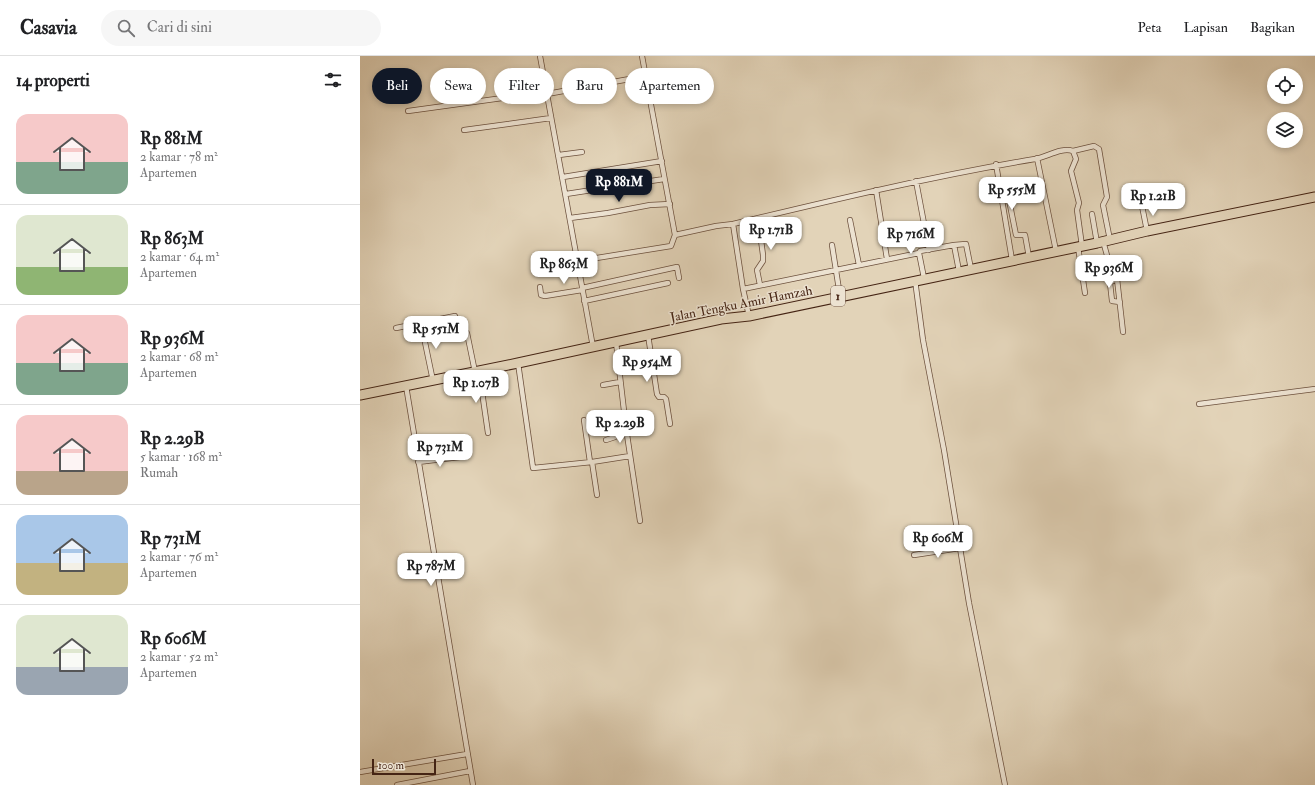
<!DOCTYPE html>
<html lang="id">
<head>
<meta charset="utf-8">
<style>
  :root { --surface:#fff; --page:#f6f6f6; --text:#202124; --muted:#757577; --line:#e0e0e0; --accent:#111827 }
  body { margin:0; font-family:"IM FELL Double Pica",serif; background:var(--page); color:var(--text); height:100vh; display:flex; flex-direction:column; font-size:15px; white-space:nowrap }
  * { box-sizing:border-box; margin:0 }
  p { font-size:13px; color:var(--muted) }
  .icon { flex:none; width:22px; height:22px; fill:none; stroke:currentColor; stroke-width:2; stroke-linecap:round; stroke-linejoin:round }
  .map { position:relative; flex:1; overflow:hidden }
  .panel { display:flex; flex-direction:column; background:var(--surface); width:360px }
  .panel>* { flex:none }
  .top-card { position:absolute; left:12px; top:12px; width:380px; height:36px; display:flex; gap:8px }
  .buttons { position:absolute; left:907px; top:12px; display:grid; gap:8px }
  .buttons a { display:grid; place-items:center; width:36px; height:36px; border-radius:50%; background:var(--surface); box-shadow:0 2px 6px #0003; font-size:20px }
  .scale { position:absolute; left:12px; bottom:10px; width:64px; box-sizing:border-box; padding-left:4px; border:2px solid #452414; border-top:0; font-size:11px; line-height:14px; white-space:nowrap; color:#452414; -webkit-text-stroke:3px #ece2d1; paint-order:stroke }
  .price { position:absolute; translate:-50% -34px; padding:0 9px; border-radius:8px; background:#fff; color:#222; font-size:13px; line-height:26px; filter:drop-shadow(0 1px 2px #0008) }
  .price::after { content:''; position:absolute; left:50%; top:24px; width:12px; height:9px; margin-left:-6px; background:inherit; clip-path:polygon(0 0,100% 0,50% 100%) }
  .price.on { background:var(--accent); color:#fff }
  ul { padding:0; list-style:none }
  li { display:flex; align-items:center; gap:12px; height:100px; padding:0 16px }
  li+li { border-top:1px solid var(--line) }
  li span { display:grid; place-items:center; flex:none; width:112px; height:80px; border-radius:12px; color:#555 }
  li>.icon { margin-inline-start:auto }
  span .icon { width:48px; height:48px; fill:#fffc; stroke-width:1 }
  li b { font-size:17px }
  h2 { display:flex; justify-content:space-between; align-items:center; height:48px; padding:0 16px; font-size:17px }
  .pill { padding:0 14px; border-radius:18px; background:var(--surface); box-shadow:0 2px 6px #0003; font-size:14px; line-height:36px }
  .pill.on { background:var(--accent); color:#fff }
  header { display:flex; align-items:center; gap:24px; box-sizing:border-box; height:56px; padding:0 20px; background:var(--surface); border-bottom:1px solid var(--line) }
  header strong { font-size:19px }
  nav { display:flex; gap:22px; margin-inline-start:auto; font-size:14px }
  .search { width:280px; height:36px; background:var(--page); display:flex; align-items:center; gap:10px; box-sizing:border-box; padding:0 14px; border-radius:22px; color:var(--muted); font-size:15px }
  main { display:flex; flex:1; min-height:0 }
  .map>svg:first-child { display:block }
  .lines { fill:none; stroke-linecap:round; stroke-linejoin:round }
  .street-casing { stroke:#6c503d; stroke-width:6 }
  .highway-casing { stroke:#452414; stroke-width:11 }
  .street { stroke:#ece2d1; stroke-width:4.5 }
  .highway { stroke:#e2d3b8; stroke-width:9 }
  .labels { text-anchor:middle; stroke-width:3; stroke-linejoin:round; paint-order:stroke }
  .shield { fill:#ece2d1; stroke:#775d4d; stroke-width:1 }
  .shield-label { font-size:12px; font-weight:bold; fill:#452414 }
  .street-label { font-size:13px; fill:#452414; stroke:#ece2d1 }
</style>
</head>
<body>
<header>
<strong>Casavia</strong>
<div class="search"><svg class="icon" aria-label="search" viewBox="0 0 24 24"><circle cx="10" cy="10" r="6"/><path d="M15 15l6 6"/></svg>Cari di sini</div>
<nav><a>Peta</a><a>Lapisan</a><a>Bagikan</a></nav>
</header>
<main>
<section class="panel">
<h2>14 properti<svg class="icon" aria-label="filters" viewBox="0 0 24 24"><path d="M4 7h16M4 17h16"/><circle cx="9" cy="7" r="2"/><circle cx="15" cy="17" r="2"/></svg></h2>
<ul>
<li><span style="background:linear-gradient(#f6c9c9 60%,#7fa58c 0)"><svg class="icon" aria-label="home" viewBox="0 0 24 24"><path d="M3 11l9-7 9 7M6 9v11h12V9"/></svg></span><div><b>Rp 881M</b><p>2 kamar · 78 m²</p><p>Apartemen</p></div></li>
<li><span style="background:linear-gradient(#dfe7d0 65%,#8fb573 0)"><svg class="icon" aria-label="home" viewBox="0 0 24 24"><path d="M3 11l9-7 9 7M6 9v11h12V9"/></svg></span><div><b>Rp 863M</b><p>2 kamar · 64 m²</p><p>Apartemen</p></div></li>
<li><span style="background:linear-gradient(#f6c9c9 60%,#7fa58c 0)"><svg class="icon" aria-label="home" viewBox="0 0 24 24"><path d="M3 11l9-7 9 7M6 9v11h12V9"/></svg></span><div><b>Rp 936M</b><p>2 kamar · 68 m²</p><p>Apartemen</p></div></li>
<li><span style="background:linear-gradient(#f6c9c9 70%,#b9a48a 0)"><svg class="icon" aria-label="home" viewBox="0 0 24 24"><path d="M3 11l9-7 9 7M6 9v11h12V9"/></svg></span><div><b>Rp 2.29B</b><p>5 kamar · 168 m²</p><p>Rumah</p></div></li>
<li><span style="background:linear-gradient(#a9c7e8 60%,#c2b280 0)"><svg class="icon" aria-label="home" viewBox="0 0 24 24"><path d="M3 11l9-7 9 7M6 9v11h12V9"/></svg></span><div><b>Rp 731M</b><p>2 kamar · 76 m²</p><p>Apartemen</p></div></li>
<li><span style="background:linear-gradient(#dfe7d0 65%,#9aa5b1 0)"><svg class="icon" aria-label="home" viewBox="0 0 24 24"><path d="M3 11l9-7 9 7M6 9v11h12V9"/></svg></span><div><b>Rp 606M</b><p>2 kamar · 52 m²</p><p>Apartemen</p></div></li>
</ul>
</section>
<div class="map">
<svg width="955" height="729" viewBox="0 0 955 729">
  <rect width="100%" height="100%" fill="#e2d3b8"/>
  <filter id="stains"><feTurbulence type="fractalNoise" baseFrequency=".005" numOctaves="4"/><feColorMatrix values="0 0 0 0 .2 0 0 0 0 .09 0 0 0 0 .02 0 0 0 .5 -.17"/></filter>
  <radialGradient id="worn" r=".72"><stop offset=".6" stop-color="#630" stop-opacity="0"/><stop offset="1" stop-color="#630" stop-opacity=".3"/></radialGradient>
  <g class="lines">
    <g class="street-casing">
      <path id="street" d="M 180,0 L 233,291
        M 282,0 L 315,179 L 356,170 L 373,168 L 383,233 L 389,260
        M 187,38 L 275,22
        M 48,55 L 186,36
        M 104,74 L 191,62
        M 713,95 L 734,90 L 739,93 L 747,141 L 743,149 L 750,184
        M 199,99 L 222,96
        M 677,102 L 696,195
        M 636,108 L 652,204
        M 203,121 L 302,105
        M 556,125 L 569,194
        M 516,134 L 527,203
        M 640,134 L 647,134 L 656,179 L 665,179 L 669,201
        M 206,138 L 304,123
        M 782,150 L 787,175
        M 732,158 L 737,187
        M 210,162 L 248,157 L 290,149 L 310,148
        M 398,162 L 403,199 L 403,205 L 397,214 L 400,229
        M 490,164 L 499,209
        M 373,168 C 473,144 573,120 675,103 C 687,101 701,91 713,95 L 716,103 L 711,115 L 719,147 L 717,154 L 722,190
        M 743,185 L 750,210 L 756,214 L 763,276
        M 472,189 L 480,240
        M 594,189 L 606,188 L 611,213
        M 718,191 L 725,237
        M 218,205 L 311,190 L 315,179
        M 564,222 L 559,197 L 560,195 L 594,189 L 599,215
        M 756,223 L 750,227 L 752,245 L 760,246
        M 555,224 L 563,284 L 584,394 L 609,547 L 645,729
        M 180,231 L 181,239 L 185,240 L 222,234
        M 222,232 L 317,211 L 319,222
        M 383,233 L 559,197
        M 224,245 L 308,227
        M 61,267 L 73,325
        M 36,272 L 95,260 L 99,276 L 107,277 L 115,316
        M 288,279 L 297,338 L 299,341 L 304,341 L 306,343 L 310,368
        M 256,286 L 266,372 L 280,465
        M 158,307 L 173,412 L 232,406 L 237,439
        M 119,315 L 128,377
        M 243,329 L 260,326
        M 46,330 L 113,729
        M 839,348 L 955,333
        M 224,364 L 230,406
        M 246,384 L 255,381 L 266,372
        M 58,406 L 100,401
        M 232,406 L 270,400
        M 554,499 L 600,492
        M 0,716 L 107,698
        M 37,729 L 110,715"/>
    </g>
    <g class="highway-casing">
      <path id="highway" d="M 0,339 L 158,307 L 361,263 L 389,260 L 737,187 L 787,175 L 955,141"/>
    </g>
    <use href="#street" class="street"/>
    <use href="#highway" class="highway"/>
  </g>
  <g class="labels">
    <rect class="shield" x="471" y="230" width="14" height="20" rx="3"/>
    <g class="shield-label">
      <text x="478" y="244">1</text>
    </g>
    <g class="street-label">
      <text transform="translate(381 247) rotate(-11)" y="5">Jalan Tengku Amir Hamzah</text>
    </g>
  </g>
  <rect width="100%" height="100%" filter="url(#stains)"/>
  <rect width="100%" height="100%" fill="url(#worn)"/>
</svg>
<div class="buttons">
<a><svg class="icon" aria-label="locate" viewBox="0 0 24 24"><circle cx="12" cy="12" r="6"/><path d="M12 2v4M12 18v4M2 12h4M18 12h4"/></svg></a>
<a><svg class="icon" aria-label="layers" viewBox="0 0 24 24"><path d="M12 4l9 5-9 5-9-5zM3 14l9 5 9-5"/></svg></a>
</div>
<div class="scale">100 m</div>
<b class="price on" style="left:259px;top:147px">Rp 881M</b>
<b class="price" style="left:652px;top:155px">Rp 555M</b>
<b class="price" style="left:793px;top:161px">Rp 1.21B</b>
<b class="price" style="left:411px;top:195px">Rp 1.71B</b>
<b class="price" style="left:551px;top:199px">Rp 716M</b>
<b class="price" style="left:204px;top:229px">Rp 863M</b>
<b class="price" style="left:749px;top:233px">Rp 936M</b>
<b class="price" style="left:76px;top:294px">Rp 551M</b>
<b class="price" style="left:287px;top:327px">Rp 954M</b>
<b class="price" style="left:116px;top:348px">Rp 1.07B</b>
<b class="price" style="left:260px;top:388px">Rp 2.29B</b>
<b class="price" style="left:80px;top:412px">Rp 731M</b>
<b class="price" style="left:578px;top:503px">Rp 606M</b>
<b class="price" style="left:71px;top:531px">Rp 787M</b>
<div class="top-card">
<a class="pill on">Beli</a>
<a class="pill">Sewa</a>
<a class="pill">Filter</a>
<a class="pill">Baru</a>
<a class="pill">Apartemen</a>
</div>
</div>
</main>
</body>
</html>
